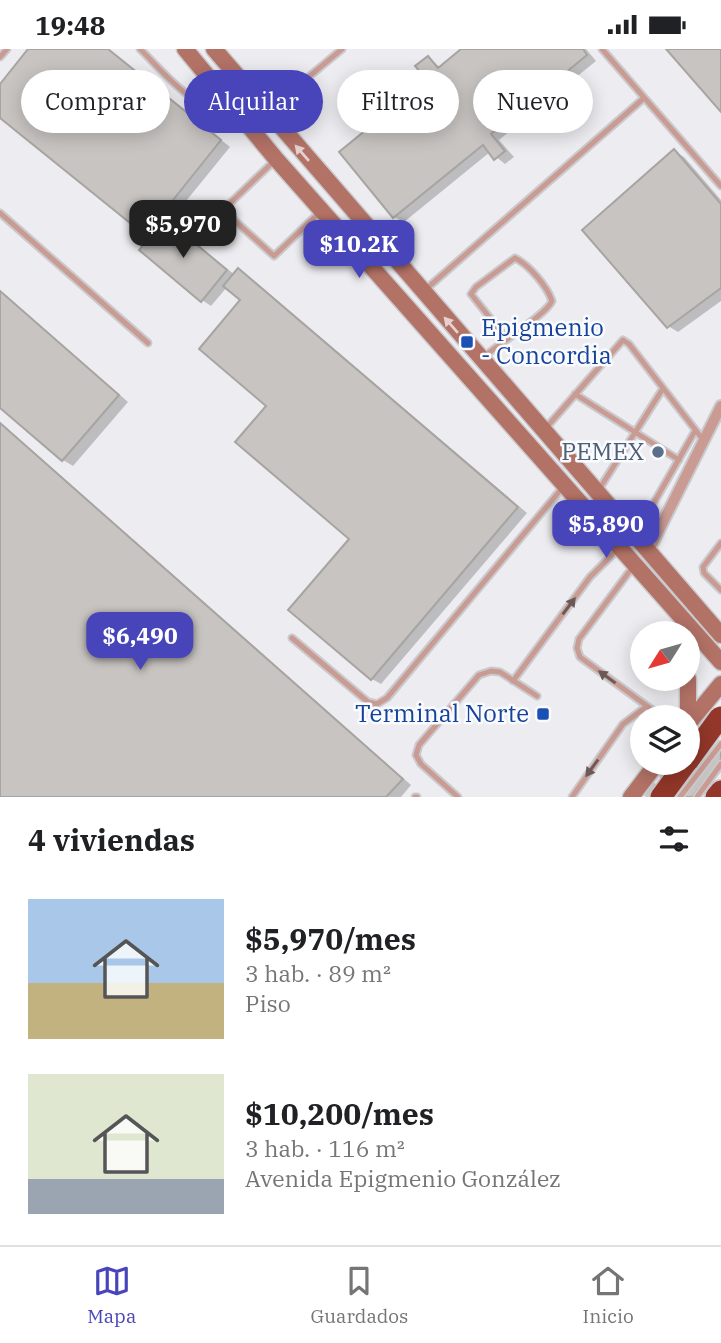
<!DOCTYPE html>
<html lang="es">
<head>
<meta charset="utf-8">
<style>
  :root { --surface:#fff; --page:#f2f2f2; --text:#202124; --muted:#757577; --line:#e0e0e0; --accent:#4845bb }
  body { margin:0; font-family:"IBM Plex Serif",serif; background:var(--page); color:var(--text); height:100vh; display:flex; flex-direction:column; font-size:26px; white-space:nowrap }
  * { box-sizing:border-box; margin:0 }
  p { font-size:23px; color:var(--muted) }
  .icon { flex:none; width:38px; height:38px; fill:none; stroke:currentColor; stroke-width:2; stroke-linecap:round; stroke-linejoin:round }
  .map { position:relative; height:748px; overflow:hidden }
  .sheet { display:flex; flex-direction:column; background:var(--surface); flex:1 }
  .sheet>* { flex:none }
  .top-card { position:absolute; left:21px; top:21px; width:679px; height:63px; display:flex; gap:14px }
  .needle { width:46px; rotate:233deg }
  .fabs { position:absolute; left:630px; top:572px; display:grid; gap:14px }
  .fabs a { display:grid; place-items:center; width:70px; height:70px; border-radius:50%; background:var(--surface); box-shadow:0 4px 18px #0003; font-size:35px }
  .price { position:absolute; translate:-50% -60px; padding:0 16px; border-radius:14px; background:var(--accent); color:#fff; font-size:23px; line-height:46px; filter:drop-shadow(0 2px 4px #0008) }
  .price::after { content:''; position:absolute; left:50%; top:42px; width:21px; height:16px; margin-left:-10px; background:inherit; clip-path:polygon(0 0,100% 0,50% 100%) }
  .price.active { background:#222; color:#fff }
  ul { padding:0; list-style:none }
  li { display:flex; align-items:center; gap:21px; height:175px; padding:0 28px }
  li span { display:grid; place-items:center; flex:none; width:196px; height:140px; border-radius:0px; color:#555 }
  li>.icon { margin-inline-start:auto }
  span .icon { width:84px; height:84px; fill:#fffc; stroke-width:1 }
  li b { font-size:30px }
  h2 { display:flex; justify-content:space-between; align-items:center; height:84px; padding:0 28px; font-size:30px }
  .chip { padding:0 24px; border-radius:32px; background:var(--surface); box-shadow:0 4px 18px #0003; font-size:24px; line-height:63px }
  .chip.active { background:var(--accent); color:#fff }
  .status { display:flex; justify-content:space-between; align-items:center; height:49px; padding:0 35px; background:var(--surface); direction:ltr }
  .status svg { height:19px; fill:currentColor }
  .tabs { display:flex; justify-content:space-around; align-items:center; height:98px; border-top:2px solid var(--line); background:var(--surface); font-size:19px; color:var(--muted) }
  .tabs a { display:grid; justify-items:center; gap:4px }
  .tabs .active { color:var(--accent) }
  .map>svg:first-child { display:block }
  .shadow { fill:#0003 }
  .building { fill:#c7c4c1; stroke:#a7a4a1; stroke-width:2 }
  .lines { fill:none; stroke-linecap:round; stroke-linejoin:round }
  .secondary-tunnel { stroke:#c7c7ca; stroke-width:16; stroke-dasharray:16 8; stroke-linecap:butt }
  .lane-casing { stroke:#cacace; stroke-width:9 }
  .street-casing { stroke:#cacace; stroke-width:14 }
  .secondary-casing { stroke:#cacace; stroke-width:19 }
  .highway-casing { stroke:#cacace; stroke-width:24 }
  .lane { stroke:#c99b92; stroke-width:5 }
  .street { stroke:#c99b92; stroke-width:10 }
  .secondary { stroke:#b37266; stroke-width:16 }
  .highway { stroke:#923729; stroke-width:21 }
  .highway-bridge-casing { stroke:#cacace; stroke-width:24; stroke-linecap:butt }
  .highway-bridge { stroke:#923729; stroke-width:21 }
  .oneway { fill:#e5d2d0 }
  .oneway2 { fill:#6b5957 }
  .transit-dot { fill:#1a4fb4; stroke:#fafbfe; stroke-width:2.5 }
  .service-dot { fill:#5c6f8a; stroke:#fafbfe; stroke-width:2.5 }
  .labels { text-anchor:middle; stroke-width:5; stroke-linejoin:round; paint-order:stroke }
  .transit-label { font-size:24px; fill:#164399; stroke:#fafbfe; text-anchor:start }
  .service-label { font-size:24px; fill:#4e5e75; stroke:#fafbfe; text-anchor:end }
</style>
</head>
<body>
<div class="status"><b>19:48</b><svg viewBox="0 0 49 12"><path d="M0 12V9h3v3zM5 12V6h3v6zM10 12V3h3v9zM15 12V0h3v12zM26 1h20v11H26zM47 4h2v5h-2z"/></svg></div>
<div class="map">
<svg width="721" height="748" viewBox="0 0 721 748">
  <rect width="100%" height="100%" fill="#ededf1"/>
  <path class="shadow" d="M 30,0 L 108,0 L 230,98 L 169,173 L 235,226 L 239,221 L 248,227 L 527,464 L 381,635 L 372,630 L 351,490 L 268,357 L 243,251 L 227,238 L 211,257 L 202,251 L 152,188 L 0,66 L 0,37 Z
    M 464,0 L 586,0 L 596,12 L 499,91 L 514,108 L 505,115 L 490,103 L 404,173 L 394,168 L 429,32 L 428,9 L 441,19 Z
    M 674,102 L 684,108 L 721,151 L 721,252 L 678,283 L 668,277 Z
    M 0,241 L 128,353 L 73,417 L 63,411 L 0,356 Z
    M 0,373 L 411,736 L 401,748 L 0,748 Z
    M 721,702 L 721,722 L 701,748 L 686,748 Z"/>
  <path class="building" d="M 28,0 L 108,0 L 221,91 L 145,186 L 0,69 L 0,35 Z
    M 461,0 L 583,0 L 587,6 L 491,85 L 505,102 L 494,111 L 483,96 L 393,169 L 339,103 L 427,31 L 415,17 L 428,7 L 438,19 Z
    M 666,0 L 721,0 L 721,63 Z
    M 674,100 L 721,155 L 721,239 L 667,279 L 582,181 Z
    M 165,169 L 227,221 L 201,253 L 139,201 Z
    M 238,219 L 518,458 L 371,631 L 288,561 L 349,490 L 235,393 L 266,357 L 199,300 L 240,251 L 223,237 Z
    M 0,242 L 119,346 L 62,412 L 0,359 Z
    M 0,374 L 403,730 L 386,748 L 0,748 Z
    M 721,699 L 721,710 L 692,748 L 684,748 Z"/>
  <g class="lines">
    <path class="secondary-tunnel" d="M 646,748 L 669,725"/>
    <g class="lane-casing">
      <path id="lane" d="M 140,0 C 160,19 198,68 228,58
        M 602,0 L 721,137
        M 0,8 L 7,0
        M 269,61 L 342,0
        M 273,113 L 223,161 L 274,207 L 321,162
        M 0,164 L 148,294
        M 425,241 L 644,49
        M 484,308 C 499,294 546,266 552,252 C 547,237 529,216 515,209 L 476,238 L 471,245 L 506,289
        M 575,345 L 679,411
        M 545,380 L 623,291 L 629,295 L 704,392
        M 598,442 L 662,341
        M 636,485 L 695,382
        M 721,494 L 703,518 L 704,524 L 721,541
        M 632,519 L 579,590 L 577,599 L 580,608 L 662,668
        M 292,589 L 368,653 L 377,655 L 387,649 L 563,438
        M 513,632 L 590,528 L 618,500
        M 415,748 L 417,748
        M 458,748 L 421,715 L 416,706 L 419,696 L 479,626 L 491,622 L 500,623 L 537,647
        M 572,748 L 623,675 L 647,657
        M 680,748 L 721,695
        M 697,748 L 721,715"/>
    </g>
    <g class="street-casing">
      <path id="street" d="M 648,503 L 721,357"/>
    </g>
    <g class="secondary-casing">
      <path id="secondary" d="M 185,0 L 276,110 L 721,613
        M 214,0 L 721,586
        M 688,668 L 688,630
        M 688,675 L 721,635
        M 631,748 L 657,714"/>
    </g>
    <g class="highway-casing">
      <path id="highway" d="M 661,748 L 686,714
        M 716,748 L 721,742"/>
    </g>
    <use href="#lane" class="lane"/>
    <use href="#street" class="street"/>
    <use href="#secondary" class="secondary"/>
    <use href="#highway" class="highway"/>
    <g class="highway-bridge-casing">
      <path id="highway-bridge" d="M 688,712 L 720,668"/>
    </g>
    <use href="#highway-bridge" class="highway-bridge"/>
  </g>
  <defs><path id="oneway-solid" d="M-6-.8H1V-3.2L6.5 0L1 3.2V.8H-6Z" transform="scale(1.75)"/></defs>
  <g class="oneway">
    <use href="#oneway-solid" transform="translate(302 104) rotate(-131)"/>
    <use href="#oneway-solid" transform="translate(451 276) rotate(-131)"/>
  </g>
  <g class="oneway2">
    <use href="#oneway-solid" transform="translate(569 557) rotate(-53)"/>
    <use href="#oneway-solid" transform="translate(607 628) rotate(-144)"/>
    <use href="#oneway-solid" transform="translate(592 719) rotate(126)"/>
  </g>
  <g class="transit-dot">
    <rect x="460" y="286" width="14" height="14" rx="3.5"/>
    <rect x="536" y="658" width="14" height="14" rx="3.5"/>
  </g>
  <circle class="service-dot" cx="658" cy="403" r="7"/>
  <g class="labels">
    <g class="transit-label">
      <text x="481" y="287">Epigmenio<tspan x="481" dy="28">- Concordia</tspan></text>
      <text x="529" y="673" text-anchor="end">Terminal Norte</text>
    </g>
    <g class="service-label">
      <text x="644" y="411">PEMEX</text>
    </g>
  </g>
</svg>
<div class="fabs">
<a><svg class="needle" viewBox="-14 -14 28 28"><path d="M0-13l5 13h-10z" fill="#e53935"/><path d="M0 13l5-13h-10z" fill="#757577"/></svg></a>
<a><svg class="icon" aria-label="layers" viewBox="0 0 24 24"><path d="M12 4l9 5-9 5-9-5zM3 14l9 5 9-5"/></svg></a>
</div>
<b class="price active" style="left:183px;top:211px">$5,970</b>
<b class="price" style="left:359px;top:231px">$10.2K</b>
<b class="price" style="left:606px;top:511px">$5,890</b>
<b class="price" style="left:140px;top:623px">$6,490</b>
<div class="top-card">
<a class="chip">Comprar</a>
<a class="chip active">Alquilar</a>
<a class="chip">Filtros</a>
<a class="chip">Nuevo</a>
</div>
</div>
<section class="sheet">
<h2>4 viviendas<svg class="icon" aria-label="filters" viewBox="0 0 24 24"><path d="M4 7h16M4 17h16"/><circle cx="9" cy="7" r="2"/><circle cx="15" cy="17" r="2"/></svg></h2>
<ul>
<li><span style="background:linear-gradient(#a9c7e8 60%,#c2b280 0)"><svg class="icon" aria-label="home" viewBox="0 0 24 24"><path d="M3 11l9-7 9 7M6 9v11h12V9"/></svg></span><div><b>$5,970/mes</b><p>3 hab. · 89 m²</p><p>Piso</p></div></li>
<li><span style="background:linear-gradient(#dfe7d0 75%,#9aa5b1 0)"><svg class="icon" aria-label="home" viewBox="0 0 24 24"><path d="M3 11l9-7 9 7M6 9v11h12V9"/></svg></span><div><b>$10,200/mes</b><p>3 hab. · 116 m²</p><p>Avenida Epigmenio González</p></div></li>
</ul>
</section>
<nav class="tabs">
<a class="active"><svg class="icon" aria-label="map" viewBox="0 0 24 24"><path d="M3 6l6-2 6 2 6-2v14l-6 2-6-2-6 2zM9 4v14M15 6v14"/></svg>Mapa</a>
<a><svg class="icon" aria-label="saved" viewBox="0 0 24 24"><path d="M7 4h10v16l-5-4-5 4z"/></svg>Guardados</a>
<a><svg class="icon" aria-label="home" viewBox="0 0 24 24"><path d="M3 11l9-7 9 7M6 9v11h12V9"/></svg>Inicio</a>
</nav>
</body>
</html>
